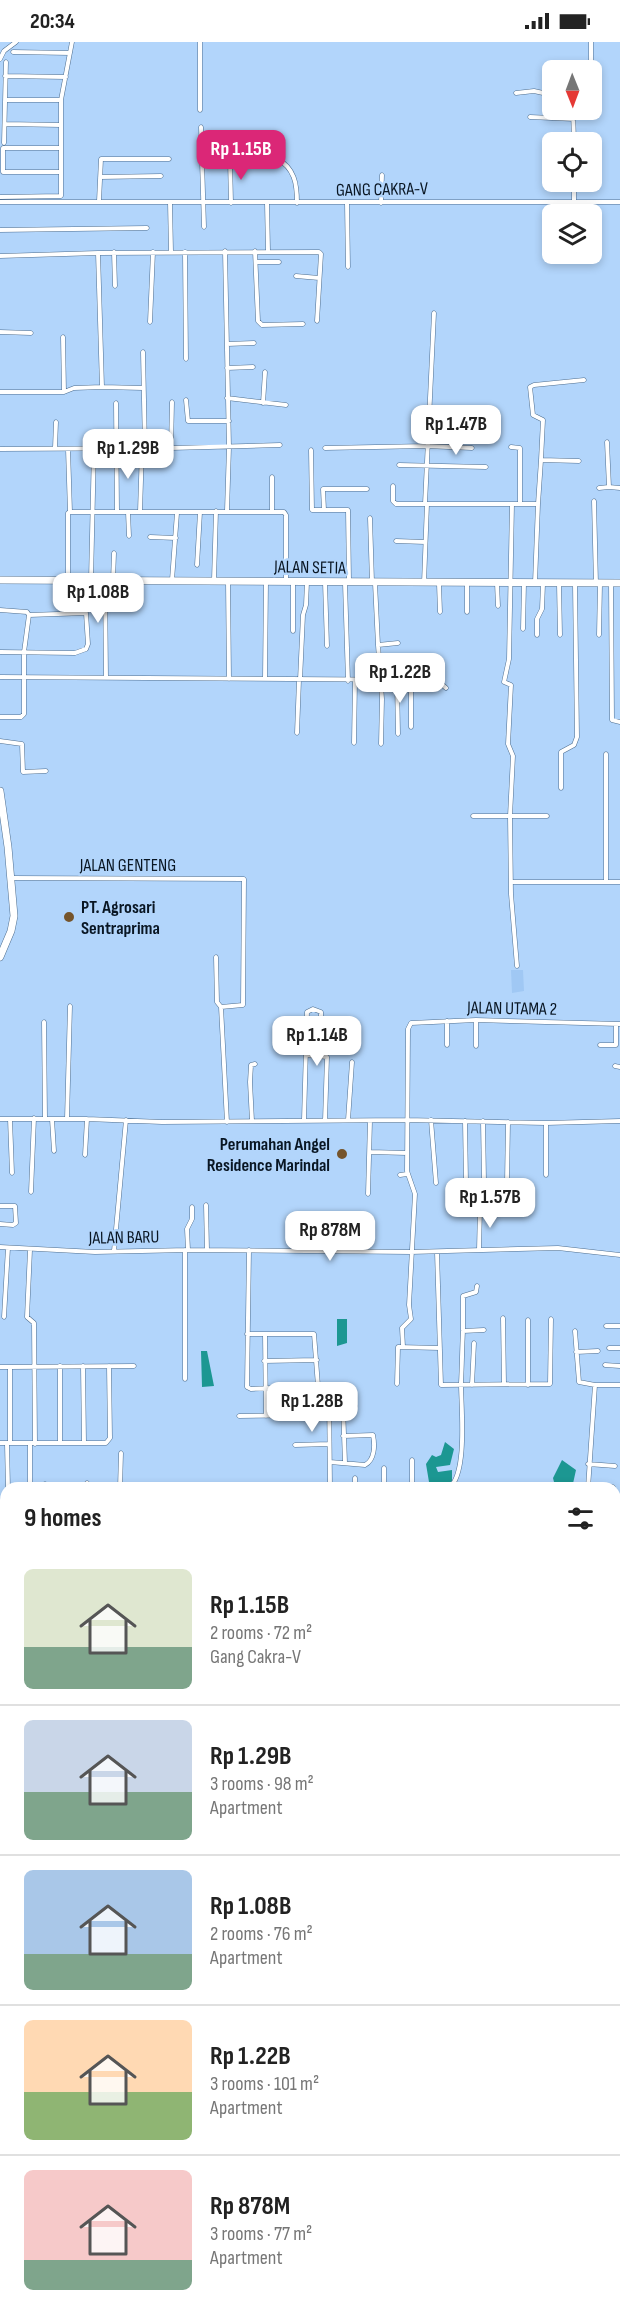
<!DOCTYPE html>
<html lang="en">
<head>
<meta charset="utf-8">
<style>
  :root { --surface:#fff; --page:#f2f2f2; --text:#222; --muted:#767676; --line:#e0e0e0; --accent:#db2777 }
  body { margin:0; font-family:"Sofia Sans Condensed",sans-serif; background:var(--page); color:var(--text); height:100vh; display:flex; flex-direction:column; font-size:22px; white-space:nowrap }
  * { box-sizing:border-box; margin:0 }
  p { font-size:20px; color:var(--muted) }
  .icon { flex:none; width:33px; height:33px; fill:none; stroke:currentColor; stroke-width:2; stroke-linecap:round; stroke-linejoin:round }
  .map { position:relative; flex:1; overflow:hidden }
  .side { position:absolute; left:0px; top:1440px; width:621px; height:834px; display:flex; flex-direction:column; background:var(--surface); border-radius:18px 18px 0 0; box-shadow:0 3px 9px #0003 }
  .side>* { flex:none }
  .needle { width:39px; rotate:179deg }
  .tools { position:absolute; left:542px; top:18px; display:grid; gap:12px }
  .tools a { display:grid; place-items:center; width:60px; height:60px; border-radius:9px; background:var(--surface); box-shadow:0 3px 9px #0003; font-size:30px }
  .price { position:absolute; translate:-50% -51px; padding:0 14px; border-radius:12px; background:#fff; color:#222; font-size:20px; line-height:39px; filter:drop-shadow(0 2px 3px #0008) }
  .price::after { content:''; position:absolute; left:50%; top:36px; width:18px; height:14px; margin-left:-9px; background:inherit; clip-path:polygon(0 0,100% 0,50% 100%) }
  .price.current { background:var(--accent); color:#fff }
  ul { padding:0; list-style:none }
  li { display:flex; align-items:center; gap:18px; height:150px; padding:0 24px }
  li+li { border-top:2px solid var(--line) }
  li span { display:grid; place-items:center; flex:none; width:168px; height:120px; border-radius:9px; color:#555 }
  li>.icon { margin-inline-start:auto }
  span .icon { width:72px; height:72px; fill:#fffc; stroke-width:1 }
  li b { font-size:26px }
  h2 { display:flex; justify-content:space-between; align-items:center; height:72px; padding:0 24px; font-size:26px }
  .status { display:flex; justify-content:space-between; align-items:center; height:42px; padding:0 30px; background:var(--surface); direction:ltr }
  .status svg { height:16px; fill:currentColor }
  .map>svg:first-child { display:block }
  .built { fill:#a0c8f4 }
  .green { fill:#c7a5e1 }
  .water { fill:#1c9792 }
  .lines { fill:none; stroke-linecap:round; stroke-linejoin:round }
  .stream { stroke:#1c9792; stroke-width:1.5 }
  .minor-casing { stroke:#4e6e8f; stroke-width:5 }
  .tertiary-casing { stroke:#4e6e8f; stroke-width:7 }
  .primary-casing { stroke:#4e6e8f; stroke-width:8 }
  .minor { stroke:#fff; stroke-width:4 }
  .tertiary { stroke:#fff; stroke-width:5 }
  .primary { stroke:#fff; stroke-width:7 }
  .poi-dot { fill:#75542b; stroke:#b2d5fb; stroke-width:2 }
  .labels { text-anchor:middle; stroke-width:5; stroke-linejoin:round; paint-order:stroke }
  .street-label { font-size:18px; fill:#091623; stroke:#b2d5fb }
  .poi-label { font-size:18px; font-weight:bold; fill:#091623; stroke:#b2d5fb; text-anchor:start }
</style>
</head>
<body>
<div class="status"><b>20:34</b><svg viewBox="0 0 49 12"><path d="M0 12V9h3v3zM5 12V6h3v6zM10 12V3h3v9zM15 12V0h3v12zM26 1h20v11H26zM47 4h2v5h-2z"/></svg></div>
<div class="map">
<svg width="620" height="2274" viewBox="0 0 620 2274">
  <rect width="100%" height="100%" fill="#b2d5fb"/>
  <path class="built" d="M 511,928 L 523,928 L 524,949 L 512,951 Z"/>
  <path class="green" d="M 615,1900 L 620,1900 L 620,2050 L 615,2050 Z
    M 615,2113 L 620,2113 L 620,2274 L 327,2274 L 326,2268 L 615,2268 Z"/>
  <path class="water" d="M 337,1277 L 347,1277 L 347,1301 L 337,1304 Z
    M 201,1309 L 207,1309 L 214,1344 L 202,1345 Z
    M 445,1400 L 454,1407 L 450,1423 L 436,1425 L 438,1430 L 452,1428 L 452,1439 L 443,1446 L 430,1446 L 426,1422 L 432,1413 L 436,1415 L 441,1413 Z
    M 562,1418 L 576,1428 L 572,1446 L 548,1446 L 554,1440 L 553,1436 Z"/>
  <g class="lines">
    <path class="stream" d="M 298,2268 L 300,2274"/>
    <g class="minor-casing">
      <path id="minor" d="M 200,0 L 200,68
        M 13,10 L 70,11
        M 0,17 L 4,9 L 16,0
        M 591,28 L 591,0
        M 5,34 L 66,35
        M 516,51 L 534,49 L 552,53
        M 5,58 L 61,58
        M 573,68 L 574,100
        M 530,75 L 574,77
        M 5,82 L 61,83
        M 201,85 L 204,185
        M 4,101 L 6,20
        M 276,116 C 295,126 297,142 297,161
        M 216,117 L 230,118
        M 61,130 L 3,130 L 3,106 L 61,106
        M 100,135 L 161,134
        M 574,140 L 574,159
        M 0,155 L 61,154 L 61,58 L 72,0
        M 99,159 L 101,117 L 169,117
        M 0,160 L 620,160
        M 170,160 L 171,210
        M 231,161 L 230,118 L 252,118
        M 267,161 L 268,209
        M 347,161 L 348,225
        M 381,161 L 382,133
        M 0,188 L 147,186
        M 225,209 L 229,405 L 227,469
        M 255,209 L 258,279 L 262,283 L 303,282
        M 114,210 L 115,244
        M 185,210 L 186,317
        M 98,211 L 102,345
        M 0,214 L 98,211 L 319,210 L 321,212 L 317,279
        M 256,220 L 279,220
        M 296,234 L 319,236
        M 150,280 L 153,210
        M 0,290 L 31,291
        M 63,295 L 64,350
        M 227,302 L 254,301
        M 143,310 L 145,406
        M 227,326 L 253,325
        M 0,350 L 64,350 L 74,346 L 102,345 L 143,346
        M 227,356 L 286,363
        M 186,358 L 188,379 L 229,379
        M 116,361 L 117,470
        M 263,361 L 265,330
        M 607,400 L 609,445 L 620,446
        M 511,405 L 520,406 L 520,462
        M 55,406 L 56,380
        M 171,406 L 172,360
        M 325,406 L 426,404 L 472,406
        M 0,407 L 171,406 L 280,403
        M 311,408 L 312,468 L 348,468 L 349,539
        M 541,418 L 543,378 L 533,373 L 530,345 L 534,343 L 584,338
        M 399,423 L 486,425
        M 272,435 L 272,469
        M 393,444 L 393,459 L 396,462 L 538,462 L 541,418 L 579,419
        M 599,446 L 609,445
        M 594,459 L 596,542
        M 425,462 L 434,271
        M 512,462 L 509,617 L 504,640 L 511,643 L 508,702 L 513,714 L 510,774 L 511,852 L 517,924
        M 324,468 L 323,447 L 367,447
        M 70,470 L 284,470 L 286,473 L 286,539
        M 128,470 L 129,494
        M 140,470 L 142,406
        M 370,476 L 372,540
        M 150,495 L 176,496
        M 396,499 L 425,500
        M 197,523 L 200,470
        M 91,538 L 94,406
        M 113,538 L 114,511
        M 172,538 L 177,471
        M 214,538 L 216,469
        M 68,539 L 68,471 L 70,470 L 68,407
        M 105,539 L 106,636
        M 228,539 L 229,637
        M 293,540 L 293,589
        M 325,540 L 327,604
        M 345,541 L 348,639
        M 375,541 L 378,603 L 398,601
        M 424,541 L 427,462
        M 467,541 L 467,570
        M 497,541 L 498,564
        M 535,541 L 538,462
        M 611,541 L 612,678 L 620,680
        M 439,542 L 440,570
        M 559,542 L 560,593
        M 0,568 L 27,570 L 29,573 L 86,571 L 88,602 L 86,607 L 75,611 L 0,610
        M 523,587 L 524,541
        M 537,593 L 537,577 L 542,567 L 543,542
        M 599,593 L 600,542
        M 378,603 L 382,657 L 381,702
        M 0,635 L 435,638 L 438,639 L 446,646
        M 265,637 L 266,539
        M 300,638 L 303,573 L 306,563 L 307,540
        M 397,639 L 398,692
        M 411,639 L 411,685
        M 0,675 L 21,675 L 24,672 L 24,610 L 29,573
        M 297,691 L 299,638
        M 0,699 L 22,702 L 23,730 L 46,729
        M 354,701 L 355,639
        M 561,746 L 561,710 L 574,703 L 577,695 L 575,542
        M 473,774 L 547,774
        M 11,836 L 244,837 L 243,963 L 221,965
        M 512,840 L 620,840
        M 606,840 L 606,712
        M 216,915 L 217,960 L 221,965 L 227,1080
        M 476,978 L 476,1004
        M 44,980 L 45,1076
        M 447,1003 L 447,979
        M 600,1003 L 616,1003 L 616,982
        M 306,1013 L 327,1015 L 325,1079
        M 615,1024 L 620,1025
        M 0,1077 L 87,1077 L 162,1080 L 406,1078 L 546,1081 L 620,1079
        M 10,1077 L 12,1131
        M 52,1077 L 54,1109
        M 67,1077 L 70,964
        M 304,1078 L 307,970 L 313,967 L 321,970 L 321,1013
        M 348,1078 L 352,1020
        M 431,1078 L 436,1141
        M 252,1079 L 250,1040 L 251,1023 L 255,1022
        M 465,1079 L 466,1140
        M 483,1079 L 484,1139 L 486,1142 L 507,1140 L 508,1080
        M 370,1110 L 407,1111
        M 85,1113 L 87,1077
        M 400,1133 L 407,1132
        M 546,1133 L 546,1081
        M 31,1150 L 34,1076
        M 368,1152 L 370,1079
        M 206,1163 L 207,1208
        M 0,1164 L 15,1164 L 16,1181 L 13,1183 L 0,1182
        M 0,1205 L 95,1210 L 188,1208 L 411,1210 L 558,1206 L 620,1213
        M 30,1208 L 27,1275 L 34,1281 L 35,1402
        M 185,1208 L 185,1337
        M 188,1208 L 187,1187 L 192,1177 L 192,1165
        M 249,1208 L 247,1345 L 251,1347 L 318,1344
        M 479,1208 L 480,1166
        M 114,1209 L 126,1078
        M 437,1210 L 441,1343 L 550,1342 L 551,1277
        M 4,1275 L 8,1206
        M 503,1276 L 504,1342
        M 606,1284 L 620,1284
        M 463,1288 L 463,1254 L 476,1250 L 477,1244
        M 575,1289 L 579,1340 L 595,1343 L 620,1343
        M 247,1292 L 314,1292 L 318,1344 L 329,1347 L 330,1446
        M 265,1292 L 266,1374
        M 403,1305 L 402,1286 L 411,1277 L 409,1263 L 415,1152 L 407,1129 L 408,987 L 411,981 L 476,978 L 620,982
        M 609,1306 L 620,1306
        M 576,1310 L 598,1309
        M 264,1319 L 317,1318
        M 605,1323 L 620,1324
        M 60,1324 L 60,1401
        M 83,1324 L 84,1401
        M 0,1325 L 10,1325
        M 397,1342 L 398,1305 L 440,1306
        M 472,1343 L 474,1301
        M 528,1343 L 528,1278
        M 327,1345 L 350,1345
        M 329,1364 L 355,1364
        M 343,1364 L 345,1421
        M 239,1374 L 329,1373
        M 0,1401 L 106,1401 L 110,1396 L 109,1324
        M 10,1401 L 10,1325 L 134,1324
        M 7,1402 L 8,1446
        M 295,1403 L 329,1402
        M 412,1418 L 412,1446
        M 330,1420 L 365,1423 C 375,1418 375,1403 373,1393 L 343,1394
        M 588,1422 L 615,1424
        M 384,1426 L 384,1446
        M 355,1436 L 355,1446
        M 588,1444 L 613,1445
        M 30,1446 L 30,1402
        M 45,1446 L 45,1442
        M 86,1446 L 87,1441
        M 120,1446 L 121,1411
        M 449,1446 C 468,1432 461,1365 461,1341 C 462,1324 462,1306 463,1289 L 484,1288
        M 588,1446 L 595,1343
        M 0,1487 L 6,1487
        M 615,1498 L 620,1491
        M 0,1575 L 3,1487
        M 0,1606 L 6,1606
        M 615,1654 L 620,1654
        M 615,1692 L 620,1693
        M 3,1698 L 6,1811
        M 0,1869 L 4,1876 L 5,1904
        M 615,1896 L 620,1896
        M 0,1976 L 6,1976
        M 0,2004 L 1,2004
        M 0,2029 L 6,2029
        M 0,2053 L 6,2053
        M 615,2085 L 620,2086
        M 77,2268 L 78,2274
        M 496,2268 L 496,2274
        M 204,2274 L 204,2268
        M 426,2274 L 429,2268"/>
    </g>
    <g class="tertiary-casing">
      <path id="tertiary" d="M 615,2248 L 620,2248
        M 0,2249 L 6,2249"/>
    </g>
    <g class="primary-casing">
      <path id="primary" d="M 0,538 L 620,541
        M 0,749 L 8,805 L 14,874 L 11,889 L 0,915"/>
    </g>
    <use href="#minor" class="minor"/>
    <use href="#tertiary" class="tertiary"/>
    <use href="#primary" class="primary"/>
  </g>
  <g class="poi-dot">
    <circle cx="69" cy="875" r="6"/>
    <circle cx="342" cy="1112" r="6"/>
  </g>
  <g class="labels">
    <g class="street-label">
      <text transform="translate(382 147) rotate(-1)" y="6">GANG CAKRA-V</text>
      <text transform="translate(310 525) rotate(1)" y="6">JALAN SETIA</text>
      <text x="128" y="829">JALAN GENTENG</text>
      <text transform="translate(512 966) rotate(1)" y="6">JALAN UTAMA 2</text>
      <text transform="translate(124 1195) rotate(-1)" y="6">JALAN BARU</text>
    </g>
    <g class="poi-label">
      <text x="81" y="871">PT. Agrosari<tspan x="81" dy="21">Sentraprima</tspan></text>
      <text x="330" y="1108" text-anchor="end">Perumahan Angel<tspan x="330" dy="21">Residence Marindal</tspan></text>
    </g>
  </g>
</svg>
<div class="tools">
<a><svg class="needle" viewBox="-14 -14 28 28"><path d="M0-13l5 13h-10z" fill="#e53935"/><path d="M0 13l5-13h-10z" fill="#767676"/></svg></a>
<a><svg class="icon" aria-label="locate" viewBox="0 0 24 24"><circle cx="12" cy="12" r="6"/><path d="M12 2v4M12 18v4M2 12h4M18 12h4"/></svg></a>
<a><svg class="icon" aria-label="layers" viewBox="0 0 24 24"><path d="M12 4l9 5-9 5-9-5zM3 14l9 5 9-5"/></svg></a>
</div>
<b class="price current" style="left:241px;top:139px">Rp 1.15B</b>
<b class="price" style="left:456px;top:414px">Rp 1.47B</b>
<b class="price" style="left:128px;top:438px">Rp 1.29B</b>
<b class="price" style="left:98px;top:582px">Rp 1.08B</b>
<b class="price" style="left:400px;top:662px">Rp 1.22B</b>
<b class="price" style="left:317px;top:1025px">Rp 1.14B</b>
<b class="price" style="left:490px;top:1187px">Rp 1.57B</b>
<b class="price" style="left:330px;top:1220px">Rp 878M</b>
<b class="price" style="left:312px;top:1391px">Rp 1.28B</b>
<section class="side">
<h2>9 homes<svg class="icon" aria-label="filters" viewBox="0 0 24 24"><path d="M4 7h16M4 17h16"/><circle cx="9" cy="7" r="2"/><circle cx="15" cy="17" r="2"/></svg></h2>
<ul>
<li><span style="background:linear-gradient(#dfe7d0 65%,#7fa58c 0)"><svg class="icon" aria-label="home" viewBox="0 0 24 24"><path d="M3 11l9-7 9 7M6 9v11h12V9"/></svg></span><div><b>Rp 1.15B</b><p>2 rooms · 72 m²</p><p>Gang Cakra-V</p></div></li>
<li><span style="background:linear-gradient(#c9d6e8 60%,#7fa58c 0)"><svg class="icon" aria-label="home" viewBox="0 0 24 24"><path d="M3 11l9-7 9 7M6 9v11h12V9"/></svg></span><div><b>Rp 1.29B</b><p>3 rooms · 98 m²</p><p>Apartment</p></div></li>
<li><span style="background:linear-gradient(#a9c7e8 70%,#7fa58c 0)"><svg class="icon" aria-label="home" viewBox="0 0 24 24"><path d="M3 11l9-7 9 7M6 9v11h12V9"/></svg></span><div><b>Rp 1.08B</b><p>2 rooms · 76 m²</p><p>Apartment</p></div></li>
<li><span style="background:linear-gradient(#ffd9b3 60%,#8fb573 0)"><svg class="icon" aria-label="home" viewBox="0 0 24 24"><path d="M3 11l9-7 9 7M6 9v11h12V9"/></svg></span><div><b>Rp 1.22B</b><p>3 rooms · 101 m²</p><p>Apartment</p></div></li>
<li><span style="background:linear-gradient(#f6c9c9 75%,#7fa58c 0)"><svg class="icon" aria-label="home" viewBox="0 0 24 24"><path d="M3 11l9-7 9 7M6 9v11h12V9"/></svg></span><div><b>Rp 878M</b><p>3 rooms · 77 m²</p><p>Apartment</p></div></li>
</ul>
</section>
</div>
</body>
</html>
